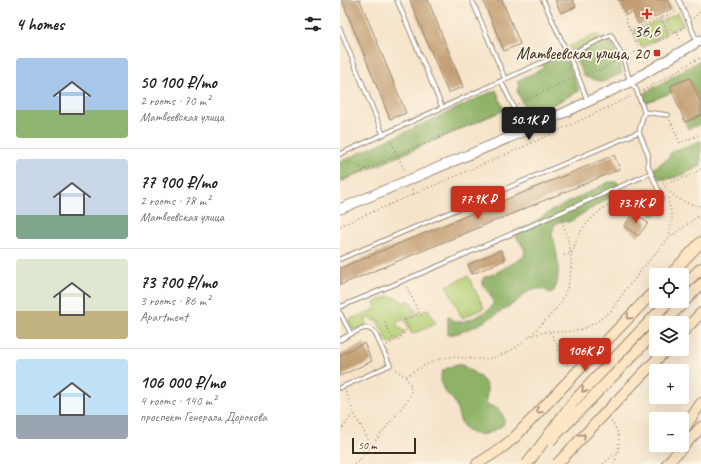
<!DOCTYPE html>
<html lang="en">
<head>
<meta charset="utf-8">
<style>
  :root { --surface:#fff; --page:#f6f6f6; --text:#222; --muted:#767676; --line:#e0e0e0; --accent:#c8321e }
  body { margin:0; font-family:Caveat,sans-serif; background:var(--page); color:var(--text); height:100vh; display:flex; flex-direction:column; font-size:15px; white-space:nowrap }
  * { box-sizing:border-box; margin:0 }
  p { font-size:13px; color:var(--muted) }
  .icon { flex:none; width:22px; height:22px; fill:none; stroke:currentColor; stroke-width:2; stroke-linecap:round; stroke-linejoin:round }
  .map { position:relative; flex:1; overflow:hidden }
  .details { display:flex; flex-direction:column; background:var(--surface); width:340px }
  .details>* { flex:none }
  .tools { position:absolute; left:309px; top:268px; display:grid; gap:8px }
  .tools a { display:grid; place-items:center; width:40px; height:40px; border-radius:4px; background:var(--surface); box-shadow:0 4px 16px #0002; font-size:20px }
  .scale { position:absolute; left:12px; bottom:10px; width:64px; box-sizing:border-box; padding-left:4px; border:2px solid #3b2a1e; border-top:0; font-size:11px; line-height:14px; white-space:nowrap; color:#3b2a1e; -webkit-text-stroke:3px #fcf5e5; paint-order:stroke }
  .price { position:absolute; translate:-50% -34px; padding:0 9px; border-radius:4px; background:var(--accent); color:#fff; font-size:13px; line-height:26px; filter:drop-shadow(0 1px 2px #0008) }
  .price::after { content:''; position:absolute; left:50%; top:24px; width:12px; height:9px; margin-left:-6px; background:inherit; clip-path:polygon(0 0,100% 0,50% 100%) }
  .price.active { background:#222; color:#fff }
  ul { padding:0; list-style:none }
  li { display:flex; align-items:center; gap:12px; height:100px; padding:0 16px }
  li+li { border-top:1px solid var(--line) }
  li span { display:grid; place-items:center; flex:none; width:112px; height:80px; border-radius:4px; color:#555 }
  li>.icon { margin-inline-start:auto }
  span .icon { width:48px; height:48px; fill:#fffc; stroke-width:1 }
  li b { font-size:17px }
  h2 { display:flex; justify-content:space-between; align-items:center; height:48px; padding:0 16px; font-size:17px }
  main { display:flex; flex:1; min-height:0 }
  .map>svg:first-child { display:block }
  .green { fill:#b3cf75; stroke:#777c4a }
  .forest { fill:#8eb266; stroke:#646e42 }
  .building { fill:#c29e72 }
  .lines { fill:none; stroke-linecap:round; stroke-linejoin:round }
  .service-casing { stroke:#988774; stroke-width:5.5 }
  .tertiary-casing { stroke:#988774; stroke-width:11 }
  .secondary-casing { stroke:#988774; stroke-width:12 }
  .path { stroke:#988774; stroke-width:1.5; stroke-dasharray:1 3; stroke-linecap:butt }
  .service { stroke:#fff; stroke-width:3.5 }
  .tertiary { stroke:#fff; stroke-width:9 }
  .secondary { stroke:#fce6c4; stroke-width:10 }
  .secondary-bridge-casing { stroke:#988774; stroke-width:12; stroke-linecap:butt }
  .secondary-bridge { stroke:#fce6c4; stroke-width:10 }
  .oneway { stroke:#9c8871 }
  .poi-dot { fill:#c8321e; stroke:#fcf5e5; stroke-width:1.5 }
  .labels { text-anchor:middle; stroke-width:3.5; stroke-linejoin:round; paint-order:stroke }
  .poi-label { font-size:17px; fill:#3b2a1e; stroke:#fcf5e5 }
</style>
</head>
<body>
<main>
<section class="details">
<h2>4 homes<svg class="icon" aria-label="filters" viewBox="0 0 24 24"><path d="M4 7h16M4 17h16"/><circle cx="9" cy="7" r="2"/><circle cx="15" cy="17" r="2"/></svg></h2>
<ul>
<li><span style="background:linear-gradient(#a9c7e8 65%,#8fb573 0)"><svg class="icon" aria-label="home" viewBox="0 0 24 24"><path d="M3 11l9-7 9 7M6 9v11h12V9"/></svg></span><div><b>50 100 ₽/mo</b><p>2 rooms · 70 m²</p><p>Матвеевская улица</p></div></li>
<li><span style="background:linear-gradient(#c9d6e8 70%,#7fa58c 0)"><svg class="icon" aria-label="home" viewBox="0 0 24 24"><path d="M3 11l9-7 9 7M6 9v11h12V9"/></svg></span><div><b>77 900 ₽/mo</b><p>2 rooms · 78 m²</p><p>Матвеевская улица</p></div></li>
<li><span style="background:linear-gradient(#dfe7d0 65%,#c2b280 0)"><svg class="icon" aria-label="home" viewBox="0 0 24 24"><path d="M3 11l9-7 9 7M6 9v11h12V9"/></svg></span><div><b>73 700 ₽/mo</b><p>3 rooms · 86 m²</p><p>Apartment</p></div></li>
<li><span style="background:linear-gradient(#bfe0f5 70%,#9aa5b1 0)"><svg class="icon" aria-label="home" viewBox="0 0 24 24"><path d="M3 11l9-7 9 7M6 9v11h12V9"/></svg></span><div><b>106 000 ₽/mo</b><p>4 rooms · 140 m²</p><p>проспект Генерала Дорохова</p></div></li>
</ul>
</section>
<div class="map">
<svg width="361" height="464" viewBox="0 0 361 464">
  <rect width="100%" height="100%" fill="#fcf5e5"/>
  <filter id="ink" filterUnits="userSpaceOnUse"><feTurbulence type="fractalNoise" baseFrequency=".025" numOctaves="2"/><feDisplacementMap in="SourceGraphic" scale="8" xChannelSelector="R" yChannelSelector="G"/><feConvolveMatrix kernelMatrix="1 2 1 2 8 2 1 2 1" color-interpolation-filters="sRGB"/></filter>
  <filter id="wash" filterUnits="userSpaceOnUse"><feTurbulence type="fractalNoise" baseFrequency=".012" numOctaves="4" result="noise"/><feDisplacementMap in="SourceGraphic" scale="16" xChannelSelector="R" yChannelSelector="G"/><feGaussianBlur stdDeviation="0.9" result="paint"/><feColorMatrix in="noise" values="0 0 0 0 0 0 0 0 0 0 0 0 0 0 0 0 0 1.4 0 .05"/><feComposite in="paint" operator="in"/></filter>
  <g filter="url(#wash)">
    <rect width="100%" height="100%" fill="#f6e4ca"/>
    <path class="green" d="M 338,13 L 343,24 L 330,31 L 328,31 L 323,20 Z
      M 320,20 L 325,31 L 325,35 L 301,47 L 294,31 Z
      M 258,34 L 259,35 L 260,39 L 231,51 L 229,47 L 230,46 Z
      M 128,276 L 144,308 L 122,318 L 107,286 Z
      M 49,296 L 61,300 L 63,303 L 70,300 L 76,312 L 68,316 L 61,321 L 59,320 L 56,325 L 65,332 L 59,339 L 49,344 L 37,320 L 34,321 L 32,317 L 25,320 L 27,325 L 19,329 L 12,328 L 8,320 L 36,309 L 34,303 Z
      M 88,309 L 96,324 L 72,334 L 65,320 Z"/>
    <path class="forest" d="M 264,38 C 276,45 279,60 282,73 L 263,82 L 245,77 L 232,53 Z
      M 217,56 L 228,63 L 239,91 L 195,114 L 187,113 L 177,91 L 179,86 L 177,81 L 204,68 L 202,63 Z
      M 359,61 L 361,61 L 361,103 L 350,78 L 330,86 L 333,92 L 305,103 L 303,97 L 305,93 Z
      M 156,90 L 164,110 L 0,182 L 0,162 Z
      M 361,115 L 361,124 L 348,129 L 345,122 Z
      M 361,141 L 361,165 C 352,171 313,192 314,168 L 329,158 L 330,154 L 333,151 Z
      M 269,182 L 276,182 L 279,183 L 277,190 L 270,197 L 229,222 L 221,221 L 215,224 C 213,228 212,232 212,236 C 213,240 214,242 215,245 C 218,258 222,284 211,294 C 207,291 202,288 197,289 C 187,289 181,299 174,303 C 154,316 131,332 108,335 L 108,316 C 112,319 115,322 119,322 C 127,322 153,311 153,303 C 154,297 145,288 142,284 L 144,277 L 154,274 L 184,257 L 185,250 L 173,232 L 190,225 L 211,211 Z
      M 114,365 L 122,365 C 129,370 146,378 147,388 C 148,394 145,398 146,404 C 158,409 164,409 164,424 C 151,435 133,441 122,424 C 118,417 118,410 115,403 C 114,400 110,397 107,394 C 101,388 100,379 102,371 Z"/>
    <g id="blocks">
      <path class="building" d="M 2,0 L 20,0 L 66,113 L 50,119 Z
        M 70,0 L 88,0 L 123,87 L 108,93 Z
        M 143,0 L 162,0 L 180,44 L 164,51 Z
        M 215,0 L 233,0 L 236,7 L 221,13 Z
        M 279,0 L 328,0 L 332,9 L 298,24 L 293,12 L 286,15 Z
        M 350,78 L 361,103 L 361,115 L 345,122 L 330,86 Z
        M 274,155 L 280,169 L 0,285 L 0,268 Z
        M 294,213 L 308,223 L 298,236 L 284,226 Z
        M 161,250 L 165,260 L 132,274 L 128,265 Z
        M 24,343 L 32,361 L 0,376 L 0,355 Z"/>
    </g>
  </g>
  <g filter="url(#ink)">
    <use href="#blocks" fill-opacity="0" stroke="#988774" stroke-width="1"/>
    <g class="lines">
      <g class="service-casing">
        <path id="service" d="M 57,0 L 102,107
          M 132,0 L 165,79
          M 203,0 L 238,76 L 248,102
          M 339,0 L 357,41
          M 0,29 L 43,134
          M 161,81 L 185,130
          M 304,112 L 328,115
          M 0,154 L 227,51 L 232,53 L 271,35 L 283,58 L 290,82 L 296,89 L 303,108 L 304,112 L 299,132 L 308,154 L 308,166 L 311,173 L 96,267 L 0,307
          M 309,216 L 322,198 L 311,173
          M 0,259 L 299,132
          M 0,313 L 11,334 C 20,330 27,324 35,333 L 50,365 L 0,388
          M 0,340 L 11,334"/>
      </g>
      <g class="tertiary-casing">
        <path id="tertiary" d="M 0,209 L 185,131 L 290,82 L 361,40"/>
      </g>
      <g class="secondary-casing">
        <path id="secondary" d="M 330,275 L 361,242
          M 342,287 L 361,268
          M 324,323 L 361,284
          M 342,333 L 361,313
          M 273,376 L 316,331
          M 290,387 L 327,349
          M 342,432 L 361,403
          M 137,464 L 159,450 L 174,438 L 316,289
          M 327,464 L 361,427"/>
      </g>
      <path class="path" d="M 278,0 L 290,30 L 338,11
        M 322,18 L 329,36
        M 353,18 L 361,11
        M 290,30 L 299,50
        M 336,31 L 342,42
        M 287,56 L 329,36 L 345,27
        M 243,74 L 260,70 L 278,60
        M 303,91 L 361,57
        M 178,104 L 232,78
        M 330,120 L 340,143 L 361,134
        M 50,139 L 65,172
        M 2,160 L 25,169
        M 361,169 C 349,177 336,181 323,184 C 332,197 345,204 361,206
        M 0,181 L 62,153 L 169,108
        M 72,189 L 74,194
        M 328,198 L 332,218 L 329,238
        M 0,226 L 183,147 L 292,96
        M 224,255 L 232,253 C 235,245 237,236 242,230 C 258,206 284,196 310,188
        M 45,323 L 52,337 L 58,339
        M 210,332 C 217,344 221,356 229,367
        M 193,335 L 209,331 L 226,332 L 243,329 L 258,321 L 271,311 L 286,289 L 317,251 L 329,238 L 361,214
        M 47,345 L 59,339 L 68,327 L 65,320 L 79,313 L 66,285
        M 66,376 C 81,368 96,357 113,357 C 131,358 144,362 161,355 C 177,349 191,336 202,324 C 208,317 220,306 223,298 C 236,272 232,245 221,219
        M 6,392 L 14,413 L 31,445
        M 271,421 C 282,434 280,449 274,464
        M 0,431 L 14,413
        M 14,464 L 18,462 L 68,400 C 76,384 66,377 54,368
        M 263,464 L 277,452"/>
      <use href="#service" class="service"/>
      <use href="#tertiary" class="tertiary"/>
      <use href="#secondary" class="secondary"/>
      <g class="secondary-bridge-casing">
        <path id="secondary-bridge" d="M 210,441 L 273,376
          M 187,464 L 233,402 L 329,301
          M 217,464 L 290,387"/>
      </g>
      <use href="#secondary-bridge" class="secondary-bridge"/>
    </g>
    <defs><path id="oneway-chevron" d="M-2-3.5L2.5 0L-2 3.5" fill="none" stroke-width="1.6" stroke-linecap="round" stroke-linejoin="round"/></defs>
    <g class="oneway">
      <use href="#oneway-chevron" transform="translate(289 317) rotate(134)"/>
      <use href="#oneway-chevron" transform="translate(244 390) rotate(133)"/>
      <use href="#oneway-chevron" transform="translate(199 411) rotate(134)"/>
      <use href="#oneway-chevron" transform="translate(243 436) rotate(-46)"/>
    </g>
  </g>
  <g class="poi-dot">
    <path d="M305 8h4v4h4v4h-4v4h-4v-4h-4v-4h4z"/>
    <rect x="313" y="49" width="8" height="8" rx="2"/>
  </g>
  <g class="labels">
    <g class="poi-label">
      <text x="307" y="37">36,6</text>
      <text x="309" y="59" text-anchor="end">Матвеевская улица, 20</text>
    </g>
  </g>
</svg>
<div class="tools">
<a><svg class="icon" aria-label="locate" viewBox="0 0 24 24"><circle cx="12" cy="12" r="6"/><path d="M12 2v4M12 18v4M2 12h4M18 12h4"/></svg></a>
<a><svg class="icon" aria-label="layers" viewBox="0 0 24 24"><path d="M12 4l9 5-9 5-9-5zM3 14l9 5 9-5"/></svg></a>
<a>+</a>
<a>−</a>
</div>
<div class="scale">50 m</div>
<b class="price active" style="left:189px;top:141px">50.1K ₽</b>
<b class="price" style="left:138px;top:220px">77.9K ₽</b>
<b class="price" style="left:296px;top:224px">73.7K ₽</b>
<b class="price" style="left:245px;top:372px">106K ₽</b>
</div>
</main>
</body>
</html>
